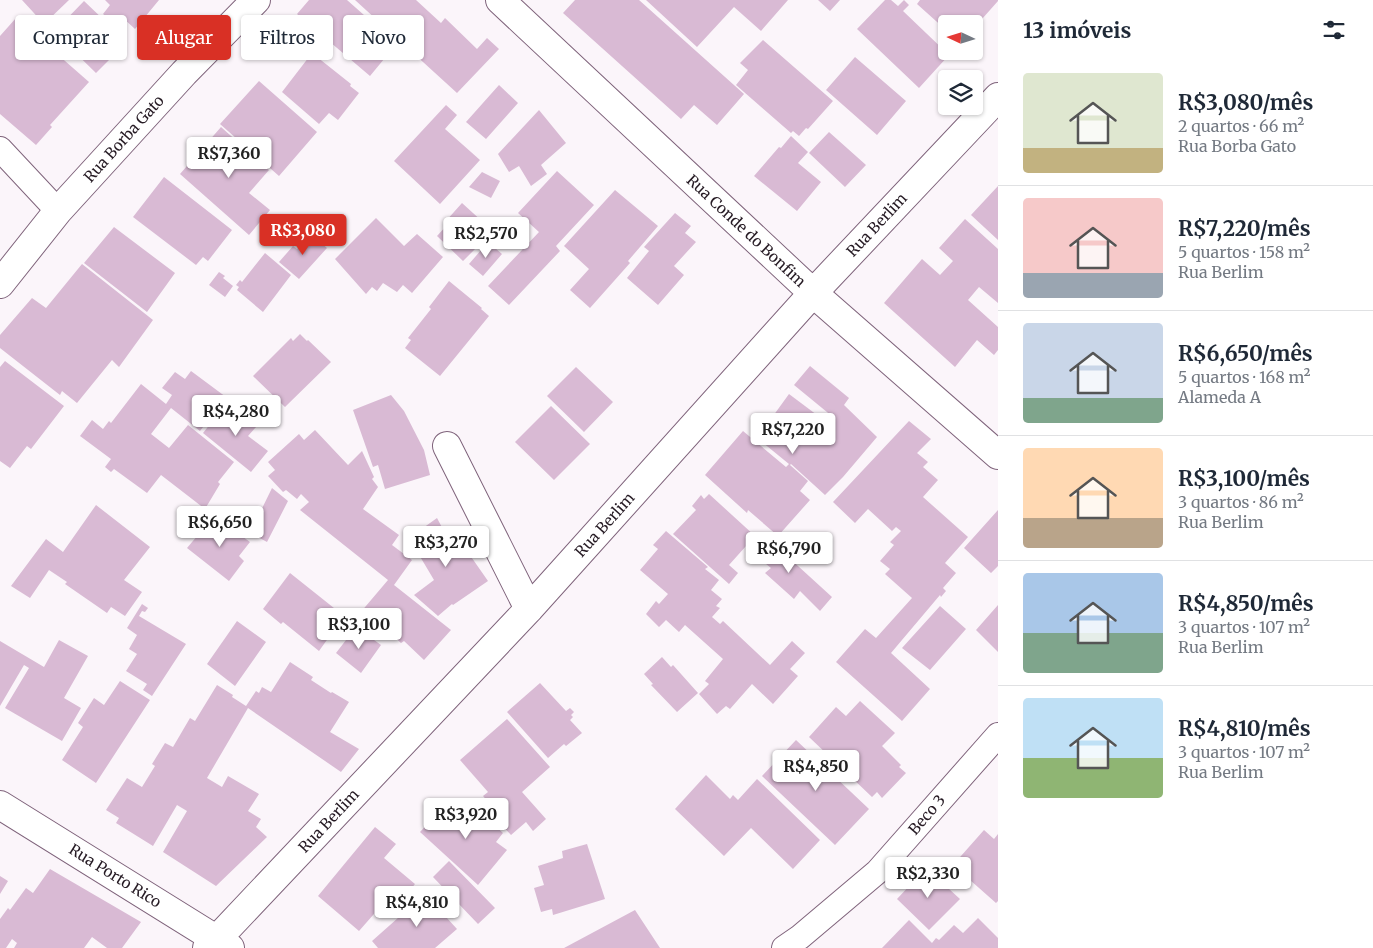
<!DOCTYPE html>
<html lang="pt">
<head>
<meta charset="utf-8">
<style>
  :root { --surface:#fff; --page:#f6f6f7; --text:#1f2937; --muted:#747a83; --line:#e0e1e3; --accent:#d93025 }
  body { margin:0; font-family:Merriweather,serif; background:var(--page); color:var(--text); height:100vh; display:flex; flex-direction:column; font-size:19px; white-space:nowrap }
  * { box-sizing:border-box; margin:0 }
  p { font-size:16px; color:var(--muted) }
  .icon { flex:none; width:28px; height:28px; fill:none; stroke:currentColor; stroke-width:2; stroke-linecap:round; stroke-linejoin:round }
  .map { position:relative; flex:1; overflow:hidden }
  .sheet { display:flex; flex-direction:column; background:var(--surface); width:375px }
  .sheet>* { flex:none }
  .hud { position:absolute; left:15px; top:15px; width:475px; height:45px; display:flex; gap:10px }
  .needle { width:32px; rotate:274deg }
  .controls { position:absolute; left:938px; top:15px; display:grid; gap:10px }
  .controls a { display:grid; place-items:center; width:45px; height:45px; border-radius:5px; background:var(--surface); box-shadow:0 1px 4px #0004; font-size:25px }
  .price { position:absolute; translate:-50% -42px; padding:0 11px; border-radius:5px; background:#fff; color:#222; font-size:16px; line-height:32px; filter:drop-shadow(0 1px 2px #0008) }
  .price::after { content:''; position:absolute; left:50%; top:30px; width:15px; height:11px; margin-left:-8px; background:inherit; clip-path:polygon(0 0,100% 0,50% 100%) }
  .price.on { background:var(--accent); color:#fff }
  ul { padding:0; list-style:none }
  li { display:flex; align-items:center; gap:15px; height:125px; padding:0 25px }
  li+li { border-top:1px solid var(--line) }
  li span { display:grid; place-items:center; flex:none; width:140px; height:100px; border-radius:5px; color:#555 }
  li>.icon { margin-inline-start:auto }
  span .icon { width:60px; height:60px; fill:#fffc; stroke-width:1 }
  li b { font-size:21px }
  h2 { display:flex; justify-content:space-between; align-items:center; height:60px; padding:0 25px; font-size:21px }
  .tag { padding:0 18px; border-radius:5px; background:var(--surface); box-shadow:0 1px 4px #0004; font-size:18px; line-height:45px }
  .tag.on { background:var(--accent); color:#fff }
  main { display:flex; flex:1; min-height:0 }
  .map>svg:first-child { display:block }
  .building { fill:#d9bad4 }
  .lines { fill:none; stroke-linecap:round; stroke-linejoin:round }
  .service-casing { stroke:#7f637b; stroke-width:26 }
  .minor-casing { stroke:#7f637b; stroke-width:30 }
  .service { stroke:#fff; stroke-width:24 }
  .minor { stroke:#fff; stroke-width:28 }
  .labels { text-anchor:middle; stroke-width:4; stroke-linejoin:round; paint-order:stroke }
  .street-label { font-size:15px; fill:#261b24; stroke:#fff }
</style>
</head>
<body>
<main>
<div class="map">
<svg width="998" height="948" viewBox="0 0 998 948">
  <rect width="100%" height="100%" fill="#fbf5fa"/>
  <path class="building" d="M 22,0 L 69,0 L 44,24 Z
    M 105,0 L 159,0 L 135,29 L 123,18 L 117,25 L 103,14 L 110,5 Z
    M 309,0 L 347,0 L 373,23 L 370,25 L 394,47 L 370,76 L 297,14 Z
    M 355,0 L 416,0 L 441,23 L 445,18 L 477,49 L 487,38 L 499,49 L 457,93 Z
    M 575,0 L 639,0 L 744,94 L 717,125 L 694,105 L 681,119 L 563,13 Z
    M 646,0 L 788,0 L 761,31 L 734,7 L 697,47 Z
    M 818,0 L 840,0 L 830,11 Z
    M 885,0 L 891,0 L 898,6 L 904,0 L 909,5 L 903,11 L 949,55 L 919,88 L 857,29 Z
    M 920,0 L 998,0 L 998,1 L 974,28 L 974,24 L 946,24 L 946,30 L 917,4 Z
    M 84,1 L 127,42 L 96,73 L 54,32 Z
    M 16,18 L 89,82 L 50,125 L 52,127 L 36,145 L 0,114 L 0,36 Z
    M 763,40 L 833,101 L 808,129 L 806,128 L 799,136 L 793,131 L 791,133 L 736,85 L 748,70 L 740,63 Z
    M 312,53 L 351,84 L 350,86 L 359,93 L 338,120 L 329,113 L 319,124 L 282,92 Z
    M 855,57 L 906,101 L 877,135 L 826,90 Z
    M 259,81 L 317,132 L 279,176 L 220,124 Z
    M 499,85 L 518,103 L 486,139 L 466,122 Z
    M 446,105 L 457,115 L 445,129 L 480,160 L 440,204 L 394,161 Z
    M 539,110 L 566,143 L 541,165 L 547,174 L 531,186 L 519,166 L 509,172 L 498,154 Z
    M 221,127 L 269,170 L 249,193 L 270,210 L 249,235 L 180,174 Z
    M 829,132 L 866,165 L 845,187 L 809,153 Z
    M 791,136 L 808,152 L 798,163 L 821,182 L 797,211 L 754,176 L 779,147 L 781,148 Z
    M 557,171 L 594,205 L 556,246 L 560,251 L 509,305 L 488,286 L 539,232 L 518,213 Z
    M 482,172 L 500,181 L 491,198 L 469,187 Z
    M 164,177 L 232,230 L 208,261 L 203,257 L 196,265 L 133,217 Z
    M 998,186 L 998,240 L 971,215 Z
    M 615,190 L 658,226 L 628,261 L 630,263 L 590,308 L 570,290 L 589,269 L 564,246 Z
    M 462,203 L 484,223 L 466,241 L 475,249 L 463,261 L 437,236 L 448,224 L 445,222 Z
    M 675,213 L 691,226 L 685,233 L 696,242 L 674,266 L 684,275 L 658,305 L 627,278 L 649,251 L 644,247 Z
    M 376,218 L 404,246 L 417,234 L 443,257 L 412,293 L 403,285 L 397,292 L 383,283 L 377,291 L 372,287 L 366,294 L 335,259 Z
    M 965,219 L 998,249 L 998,303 L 979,287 L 968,300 L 998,327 L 998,350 L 994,355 L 977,340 L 955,367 L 884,303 L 922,259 L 940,275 L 953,261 L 939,248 Z
    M 114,227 L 175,273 L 147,312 L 84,263 Z
    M 311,234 L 327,248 L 299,279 L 279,262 L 293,246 L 297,249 Z
    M 488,242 L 502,254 L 483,276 L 469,264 Z
    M 265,253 L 291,275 L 263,312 L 237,290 L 239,287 L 236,285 L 240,280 L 242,282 Z
    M 82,264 L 153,320 L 119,367 L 112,360 L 77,403 L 62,391 L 60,395 L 0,348 L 0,335 L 32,298 L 46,308 Z
    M 219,272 L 225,276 L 223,278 L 233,286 L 225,297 L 209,285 Z
    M 449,281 L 482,308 L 481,309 L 489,316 L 440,376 L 405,348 L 411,340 L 408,338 L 431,309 L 429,307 Z
    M 300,334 L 307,341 L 308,340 L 331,362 L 285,407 L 253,376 L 291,338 L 293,341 Z
    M 5,361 L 64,406 L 31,449 L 27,446 L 10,468 L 0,461 L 0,367 Z
    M 810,366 L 849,398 L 844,405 L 877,437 L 843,477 L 825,495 L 791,464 L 790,465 L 808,481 L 800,491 L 810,500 L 778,536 L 748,510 L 747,513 L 705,475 L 743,431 L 786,467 L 789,464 L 757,438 L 789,394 L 821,418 L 807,438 L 812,441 L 833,417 L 794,385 Z
    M 576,367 L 613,402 L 584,432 L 547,396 Z
    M 191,371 L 226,397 L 200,431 L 171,408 L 151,434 L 169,448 L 188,425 L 234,462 L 218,482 L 220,484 L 205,509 L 161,475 L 147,493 L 114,469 L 111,472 L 105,467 L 111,459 L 80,436 L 92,420 L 103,429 L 109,421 L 111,423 L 141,384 L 166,404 L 172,395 L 162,388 L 175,372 L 185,379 Z
    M 391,395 L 404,411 L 424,450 L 430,475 L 385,489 L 378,465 L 373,467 L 353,410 Z
    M 227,403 L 257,426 L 248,436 L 268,451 L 251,472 L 203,433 Z
    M 551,406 L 590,444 L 554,480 L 515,442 Z
    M 909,421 L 931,439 L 917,453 L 928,462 L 923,467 L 938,480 L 923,497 L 968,537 L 945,563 L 956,573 L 943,588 L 946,591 L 941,597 L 940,595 L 891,653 L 930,689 L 902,721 L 836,662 L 865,629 L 876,638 L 912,598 L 885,574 L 890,569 L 880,561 L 894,545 L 890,542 L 901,531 L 896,527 L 892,531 L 868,509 L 855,523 L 833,502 Z
    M 315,430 L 348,465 L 362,451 L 374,477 L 372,479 L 378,487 L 363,509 L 399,535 L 392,545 L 412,560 L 394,585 L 451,630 L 424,660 L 404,641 L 401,643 L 387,630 L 384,633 L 360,613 L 388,580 L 300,510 L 309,502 L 301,494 L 297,499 L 286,490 L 283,492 L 268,476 L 275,470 L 268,462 L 299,434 L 304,440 Z
    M 272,488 L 288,501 L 267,542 L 250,533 Z
    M 709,494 L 755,536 L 729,565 L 738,573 L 729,584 L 673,534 L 696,510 L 692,506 L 701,495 L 704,499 Z
    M 96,505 L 150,547 L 124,580 L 142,592 L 125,616 L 111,607 L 107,613 L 65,584 L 67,582 L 49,570 L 30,598 L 11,586 L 46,539 L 63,552 Z
    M 998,510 L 998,566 L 991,573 L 964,548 Z
    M 214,516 L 250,542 L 239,556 L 244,561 L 229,581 L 187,548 Z
    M 437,518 L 445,533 L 451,528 L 488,581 L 453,605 L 452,604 L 438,616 L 414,595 L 434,580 L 409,538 Z
    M 666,531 L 708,567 L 705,569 L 719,580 L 711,590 L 722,599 L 716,606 L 720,608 L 712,617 L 720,624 L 723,621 L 770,665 L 792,641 L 805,653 L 790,669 L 798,676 L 773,704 L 752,684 L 730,709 L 726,706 L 717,714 L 699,694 L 709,684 L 705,681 L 723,659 L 685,625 L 679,632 L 666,620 L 659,627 L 646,614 L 656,601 L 659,604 L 668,594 L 640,570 L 658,549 L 653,545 Z
    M 764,535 L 832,597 L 820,611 L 800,591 L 794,599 L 765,573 L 771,568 L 750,551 Z
    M 290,573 L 344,616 L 319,651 L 283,622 L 281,624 L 263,609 Z
    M 142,604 L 148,608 L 145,612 L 142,611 L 139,616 L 186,644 L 152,696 L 143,690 L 147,684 L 126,671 L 137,654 L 129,649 L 137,635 L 127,628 Z
    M 998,605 L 998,652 L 976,630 Z
    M 940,606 L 966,629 L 930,670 L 902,648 Z
    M 237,621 L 266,642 L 235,686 L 207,664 Z
    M 356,627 L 381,645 L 361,673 L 336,653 Z
    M 59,640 L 88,656 L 64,698 L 81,708 L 62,741 L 5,708 L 29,668 L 24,665 L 0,706 L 0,641 L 44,667 Z
    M 662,657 L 671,667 L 673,665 L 698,693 L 677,712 L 651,685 L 653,684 L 644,674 Z
    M 290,662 L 313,677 L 311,680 L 331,693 L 332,692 L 349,702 L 330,732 L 359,749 L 341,772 L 248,708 L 207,778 L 222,787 L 228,776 L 259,794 L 248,811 L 261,819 L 256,827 L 267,837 L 216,886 L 163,852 L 187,811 L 177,805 L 153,846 L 116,823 L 119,818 L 106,810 L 127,778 L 142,787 L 155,766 L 152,764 L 165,743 L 173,747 L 190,718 L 195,721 L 217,685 L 233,695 L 232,697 L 246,706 L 256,691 L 259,693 L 262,687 L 271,692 Z
    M 120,681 L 150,700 L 96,783 L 62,760 L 83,727 L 78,723 L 94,698 L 104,705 Z
    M 540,683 L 566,711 L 570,708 L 574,712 L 571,715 L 573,717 L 570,720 L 582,733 L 566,746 L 564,744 L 548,758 L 507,712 Z
    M 860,701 L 895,733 L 882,746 L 901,765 L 899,767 L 906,773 L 882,798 L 877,792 L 872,797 L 809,737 L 836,707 L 846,716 Z
    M 507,719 L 550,767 L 522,792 L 546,819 L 533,831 L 526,822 L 511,835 L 501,824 L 505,821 L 483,796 L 488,792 L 460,760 Z
    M 796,740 L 869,809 L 835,845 L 762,776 Z
    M 706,775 L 730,799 L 733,795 L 738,800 L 757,779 L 820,840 L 793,869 L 751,828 L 724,856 L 675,809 Z
    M 459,802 L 470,811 L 474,807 L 503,833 L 496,842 L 507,850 L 478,885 L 420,832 L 447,803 L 454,809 Z
    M 375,827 L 396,844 L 384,858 L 415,884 L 397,905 L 388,898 L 359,931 L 318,896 Z
    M 984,830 L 994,839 L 998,834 L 998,901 L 996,903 L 953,865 Z
    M 587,844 L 605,899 L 553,915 L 552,909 L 541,912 L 534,888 L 544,885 L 538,866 L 563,858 L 562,851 Z
    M 449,861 L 495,908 L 478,924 L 433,877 Z
    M 926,868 L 960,899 L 929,930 L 897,899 Z
    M 50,869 L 141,922 L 122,948 L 107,948 L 92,937 L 84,948 L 14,948 L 17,943 L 12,939 L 6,948 L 0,948 L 0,919 L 8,908 L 10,910 L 26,888 L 33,893 Z
    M 0,876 L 8,881 L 0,894 Z
    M 425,894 L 457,929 L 435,948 L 378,948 L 372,941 Z
    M 635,910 L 660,948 L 564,948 Z
    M 978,918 L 998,938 L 998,948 L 882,948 L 909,920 L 932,943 L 936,938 L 939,940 L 954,925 L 963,933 Z"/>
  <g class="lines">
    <g class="service-casing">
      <path id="service" d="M 0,149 L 58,211
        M 784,948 L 800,937 L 877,872 L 998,735"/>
    </g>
    <g class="minor-casing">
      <path id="minor" d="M 500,0 L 813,293 L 998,455
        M 0,284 L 58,211 L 184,73 L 256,0
        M 447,446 L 529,609
        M 0,805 L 230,948
        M 207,948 L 217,939 L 529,609 L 813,293 L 998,97"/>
    </g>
    <use href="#service" class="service"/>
    <use href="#minor" class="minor"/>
  </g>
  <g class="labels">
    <g class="street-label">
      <text transform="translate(124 139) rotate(-48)" y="5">Rua Borba Gato</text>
      <text transform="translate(877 225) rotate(-47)" y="5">Rua Berlim</text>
      <text transform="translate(746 231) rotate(43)" y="5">Rua Conde do Bonfim</text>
      <text transform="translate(605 525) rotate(-48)" y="5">Rua Berlim</text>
      <text transform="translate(927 815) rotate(-49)" y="5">Beco 3</text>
      <text transform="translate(329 821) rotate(-47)" y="5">Rua Berlim</text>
      <text transform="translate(115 876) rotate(32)" y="5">Rua Porto Rico</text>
    </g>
  </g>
</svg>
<div class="controls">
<a><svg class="needle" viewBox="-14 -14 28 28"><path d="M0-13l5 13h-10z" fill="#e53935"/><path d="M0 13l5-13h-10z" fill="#747a83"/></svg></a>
<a><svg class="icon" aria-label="layers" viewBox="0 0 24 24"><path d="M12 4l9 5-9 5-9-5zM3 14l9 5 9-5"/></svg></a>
</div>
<b class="price" style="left:229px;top:179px">R$7,360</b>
<b class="price on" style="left:303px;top:256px">R$3,080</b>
<b class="price" style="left:486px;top:259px">R$2,570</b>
<b class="price" style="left:236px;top:437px">R$4,280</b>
<b class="price" style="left:793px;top:455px">R$7,220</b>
<b class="price" style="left:220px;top:548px">R$6,650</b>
<b class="price" style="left:446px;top:568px">R$3,270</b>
<b class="price" style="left:789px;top:574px">R$6,790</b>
<b class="price" style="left:359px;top:650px">R$3,100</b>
<b class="price" style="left:816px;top:792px">R$4,850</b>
<b class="price" style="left:466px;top:840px">R$3,920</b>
<b class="price" style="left:928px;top:899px">R$2,330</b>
<b class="price" style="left:417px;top:928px">R$4,810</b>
<div class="hud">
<a class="tag">Comprar</a>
<a class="tag on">Alugar</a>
<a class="tag">Filtros</a>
<a class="tag">Novo</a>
</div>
</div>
<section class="sheet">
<h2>13 imóveis<svg class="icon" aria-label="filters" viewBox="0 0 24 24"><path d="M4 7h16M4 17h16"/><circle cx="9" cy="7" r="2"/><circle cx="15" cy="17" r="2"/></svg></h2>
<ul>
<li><span style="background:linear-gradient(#dfe7d0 75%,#c2b280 0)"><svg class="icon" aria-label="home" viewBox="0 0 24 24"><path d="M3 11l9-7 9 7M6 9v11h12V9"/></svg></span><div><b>R$3,080/mês</b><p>2 quartos · 66 m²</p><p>Rua Borba Gato</p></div></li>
<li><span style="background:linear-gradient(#f6c9c9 75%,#9aa5b1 0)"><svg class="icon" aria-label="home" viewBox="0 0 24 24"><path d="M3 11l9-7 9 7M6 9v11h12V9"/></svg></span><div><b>R$7,220/mês</b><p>5 quartos · 158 m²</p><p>Rua Berlim</p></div></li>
<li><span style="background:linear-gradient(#c9d6e8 75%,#7fa58c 0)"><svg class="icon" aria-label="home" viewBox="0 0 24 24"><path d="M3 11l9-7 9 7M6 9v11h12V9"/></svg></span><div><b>R$6,650/mês</b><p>5 quartos · 168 m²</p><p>Alameda A</p></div></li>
<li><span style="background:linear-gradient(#ffd9b3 70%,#b9a48a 0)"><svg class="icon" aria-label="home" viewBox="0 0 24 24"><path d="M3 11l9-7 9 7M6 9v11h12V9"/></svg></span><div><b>R$3,100/mês</b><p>3 quartos · 86 m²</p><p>Rua Berlim</p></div></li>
<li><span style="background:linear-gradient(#a9c7e8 60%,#7fa58c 0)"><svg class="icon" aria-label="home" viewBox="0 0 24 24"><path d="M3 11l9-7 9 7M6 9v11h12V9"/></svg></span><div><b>R$4,850/mês</b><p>3 quartos · 107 m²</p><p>Rua Berlim</p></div></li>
<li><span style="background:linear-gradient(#bfe0f5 60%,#8fb573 0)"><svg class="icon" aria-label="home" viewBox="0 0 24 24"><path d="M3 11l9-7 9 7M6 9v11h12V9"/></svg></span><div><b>R$4,810/mês</b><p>3 quartos · 107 m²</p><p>Rua Berlim</p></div></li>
</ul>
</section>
</main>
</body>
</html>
